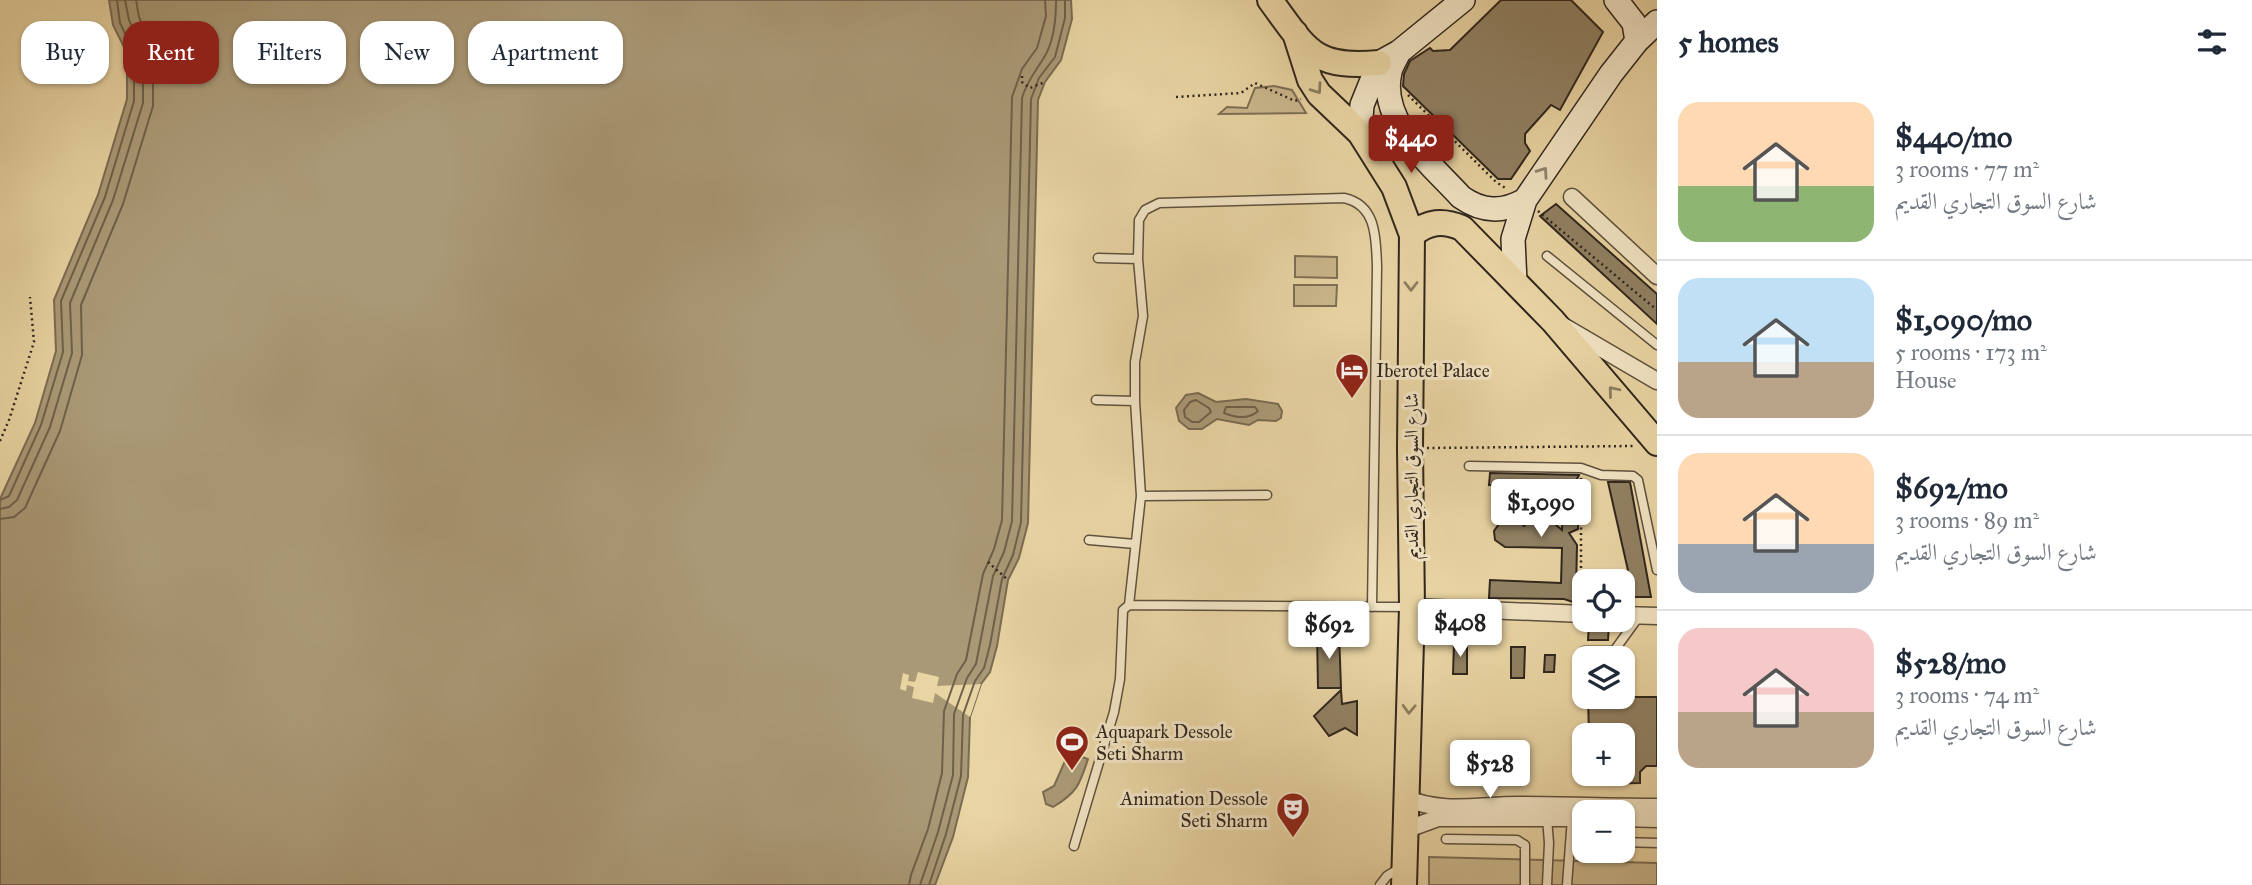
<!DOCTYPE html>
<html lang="en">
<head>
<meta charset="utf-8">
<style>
  :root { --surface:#fff; --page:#f2f2f3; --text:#1f2937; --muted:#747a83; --line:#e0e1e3; --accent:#8f2418 }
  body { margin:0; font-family:"IM FELL Great Primer",Amiri,serif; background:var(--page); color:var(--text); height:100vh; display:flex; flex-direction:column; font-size:26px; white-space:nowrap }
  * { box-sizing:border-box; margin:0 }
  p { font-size:23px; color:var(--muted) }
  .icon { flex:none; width:38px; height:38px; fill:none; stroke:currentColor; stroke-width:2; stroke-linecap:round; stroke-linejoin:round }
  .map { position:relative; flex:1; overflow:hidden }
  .drawer { display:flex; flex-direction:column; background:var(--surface); width:595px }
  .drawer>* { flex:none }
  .hud { position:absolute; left:21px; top:21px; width:665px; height:63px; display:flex; gap:14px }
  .controls { position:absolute; left:1572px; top:569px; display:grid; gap:14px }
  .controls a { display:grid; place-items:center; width:63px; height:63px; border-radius:14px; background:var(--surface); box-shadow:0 2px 5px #0004; font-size:35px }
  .price { position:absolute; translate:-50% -60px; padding:0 16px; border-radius:7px; background:#fff; color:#222; font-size:23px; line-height:46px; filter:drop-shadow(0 2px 4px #0008) }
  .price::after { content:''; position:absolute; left:50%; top:42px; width:21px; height:16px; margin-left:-10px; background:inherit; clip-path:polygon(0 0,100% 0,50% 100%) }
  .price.selected { background:var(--accent); color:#fff }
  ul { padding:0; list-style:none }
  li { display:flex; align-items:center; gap:21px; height:175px; padding:0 21px }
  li+li { border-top:2px solid var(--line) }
  li span { display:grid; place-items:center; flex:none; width:196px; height:140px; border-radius:21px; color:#555 }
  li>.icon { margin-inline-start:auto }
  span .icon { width:84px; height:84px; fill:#fffc; stroke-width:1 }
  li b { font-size:30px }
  h2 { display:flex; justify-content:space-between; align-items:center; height:84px; padding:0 21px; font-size:30px }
  .pill { padding:0 24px; border-radius:21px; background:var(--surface); box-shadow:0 2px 5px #0004; font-size:24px; line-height:63px }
  .pill.selected { background:var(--accent); color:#fff }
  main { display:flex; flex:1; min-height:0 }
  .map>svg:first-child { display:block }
  .green { fill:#cab78c; stroke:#7e6f55; stroke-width:2 }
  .water { fill:#aa9976; stroke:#7a6b53; stroke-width:2 }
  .pier { fill:#e9d4a3 }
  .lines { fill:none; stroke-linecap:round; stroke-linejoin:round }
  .shore { stroke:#6e604a; stroke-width:2 }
  .building { fill:#918163; stroke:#31271e; stroke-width:2 }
  .service-casing { stroke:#5f523f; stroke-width:11 }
  .minor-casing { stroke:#5f523f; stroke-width:19 }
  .secondary-casing { stroke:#31271e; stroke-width:26 }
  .primary-casing { stroke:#31271e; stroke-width:28 }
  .path { stroke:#31271e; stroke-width:2.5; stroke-dasharray:2 3.5; stroke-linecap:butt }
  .service { stroke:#f1e3c3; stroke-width:8 }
  .minor { stroke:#f1e3c3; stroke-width:16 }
  .secondary { stroke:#f1e3c3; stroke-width:23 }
  .primary { stroke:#e9d4a3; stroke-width:24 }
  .oneway { stroke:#8d7e60 }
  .oneway2 { stroke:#918570 }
  .labels { text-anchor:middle; stroke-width:6; stroke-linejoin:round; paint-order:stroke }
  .poi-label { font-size:19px; fill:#31271e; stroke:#f1e3c3; text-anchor:start }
  .street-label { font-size:19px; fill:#31271e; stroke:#f1e3c3 }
</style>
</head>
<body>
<main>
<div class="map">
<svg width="1657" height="885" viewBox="0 0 1657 885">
  <rect width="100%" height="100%" fill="#e9d4a3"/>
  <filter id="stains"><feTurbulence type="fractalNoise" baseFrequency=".00286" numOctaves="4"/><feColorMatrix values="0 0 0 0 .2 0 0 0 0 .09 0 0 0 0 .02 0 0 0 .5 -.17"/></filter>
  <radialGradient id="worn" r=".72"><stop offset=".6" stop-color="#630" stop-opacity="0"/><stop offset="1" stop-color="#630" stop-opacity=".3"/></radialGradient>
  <path class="green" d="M 1274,86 L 1292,90 L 1306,113 L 1219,114 L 1227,107 L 1247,108 L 1255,88 Z
    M 1295,256 L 1337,257 L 1337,278 L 1295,277 Z
    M 1294,285 L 1337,285 L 1336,306 L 1294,306 Z
    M 1429,857 L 1657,863 L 1657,885 L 1429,885 Z"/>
  <path class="water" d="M 109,0 L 1071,0 L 1072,19 L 1061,60 L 1045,82 L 1038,100 L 1028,523 L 1019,558 L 1008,580 L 997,646 L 990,672 L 981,684 L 970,717 L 968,777 L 953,837 L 935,885 L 0,885 L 0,499 L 35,423 L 56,351 L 54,300 L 98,195 L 127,99 L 127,53 L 113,25 Z
    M 1198,393 L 1216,402 L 1246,399 L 1278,404 L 1282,411 L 1281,418 L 1276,421 L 1258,420 L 1249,425 L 1217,419 L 1202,429 L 1189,429 L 1179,421 L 1176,408 L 1186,395 Z
    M 1069,752 L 1088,759 C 1080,784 1077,793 1053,807 L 1046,804 L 1043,792 L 1054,786 Z"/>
  <path class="pier" d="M 918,672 L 939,677 L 937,686 L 981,684 L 970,717 L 935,693 L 933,703 L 912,698 L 914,687 L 907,685 L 906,691 L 900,689 L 903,673 L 909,675 L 908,681 L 915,682 Z"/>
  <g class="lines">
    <path class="shore" d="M 1196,400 L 1209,408 L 1211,412 L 1199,422 L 1192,422 L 1185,417 L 1184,410 L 1190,402 Z
      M 1226,407 L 1255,407 L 1258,411 C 1248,420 1236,418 1224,413 Z
      M 0,500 L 9,496 L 41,425 L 63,352 L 61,301 L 105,197 L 134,101 L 134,52 L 120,23 L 117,0
      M 0,509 L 9,507 L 17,500 L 50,427 L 72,353 L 70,303 L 113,200 L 143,103 L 143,51 L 129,20 L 125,0
      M 0,519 L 14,517 L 25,508 L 60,431 L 82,355 L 81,305 L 123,204 L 153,106 L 153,49 L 139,17 L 136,0
      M 909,885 L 911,875 L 928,829 L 942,773 L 944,711 L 957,674 L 966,660 L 983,574 L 994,549 L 1002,520 L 1012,97 L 1022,69 L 1037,48 L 1046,16 L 1045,0
      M 920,885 L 938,832 L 953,775 L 954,714 L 967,678 L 976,664 L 993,576 L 1004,552 L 1012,521 L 1022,98 C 1027,80 1037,70 1046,54 C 1054,39 1056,17 1056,0
      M 929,885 L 946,834 L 961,776 L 963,715 L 975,681 L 984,668 L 990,645 L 1002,579 L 1013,555 L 1021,522 L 1031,99 L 1039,78 L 1055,57 L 1065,18 L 1065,0"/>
  </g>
  <path class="building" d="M 1501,0 L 1571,0 L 1603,32 L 1560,110 L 1551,105 L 1525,134 L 1525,143 L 1530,151 L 1511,179 L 1498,179 L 1403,86 L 1404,74 L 1410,61 L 1430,48 L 1433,51 L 1450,50 Z
    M 1556,204 L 1657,294 L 1657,324 L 1540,216 Z
    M 1490,473 L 1579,475 L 1576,481 L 1579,483 L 1578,529 L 1569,533 L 1577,545 L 1576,593 L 1573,602 L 1564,599 L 1489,598 L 1490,580 L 1561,583 L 1562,548 L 1505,547 L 1495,540 L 1494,531 L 1499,524 L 1518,520 L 1524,526 L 1529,520 L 1535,525 L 1539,520 L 1546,525 L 1550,520 L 1562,530 L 1564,487 L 1489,485 Z
    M 1608,482 L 1630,482 L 1651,597 L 1634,597 Z
    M 1589,623 L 1609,624 L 1608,640 L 1588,640 Z
    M 1317,633 L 1339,633 L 1341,688 L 1318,688 Z
    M 1454,644 L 1467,644 L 1467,674 L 1453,674 Z
    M 1511,647 L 1525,647 L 1524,678 L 1511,678 Z
    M 1545,655 L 1555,655 L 1554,672 L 1544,672 Z
    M 1341,690 L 1342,704 L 1357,701 L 1357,735 L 1345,728 L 1329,736 L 1314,716 Z
    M 1588,697 L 1657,697 L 1657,766 L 1646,766 L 1640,772 L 1640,783 L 1589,784 L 1589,774 L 1622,774 L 1622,735 L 1589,735 Z"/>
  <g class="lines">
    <g class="service-casing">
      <path id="service" d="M 1547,256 L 1657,345
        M 1098,258 L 1138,259
        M 1096,400 L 1135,401
        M 1469,466 L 1581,468 L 1601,475 L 1633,476 L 1638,480 L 1657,570
        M 1141,496 L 1267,495
        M 1089,540 L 1135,544
        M 1129,605 L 1410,607
        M 1584,651 L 1614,651 L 1640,615
        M 1547,818 L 1549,843 L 1547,885
        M 1446,839 L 1517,840 L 1525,845 L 1525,885
        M 1622,842 L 1657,843
        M 1074,846 L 1114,712 L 1120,679 L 1123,610 L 1129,605 L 1141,496 L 1135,401 L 1135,362 L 1143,316 L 1138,259 L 1139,220 L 1145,210 L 1159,203 L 1344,198 C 1377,205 1376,239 1377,267 L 1372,607
        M 1380,885 L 1387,876 L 1400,868
        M 1567,885 L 1572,818"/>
    </g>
    <g class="minor-casing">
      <path id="minor" d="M 1572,197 L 1657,276
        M 1563,326 L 1657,381
        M 1412,607 L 1584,614
        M 1622,615 L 1657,616
        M 1406,798 C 1441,814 1480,805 1517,805 C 1564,805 1610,807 1657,807
        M 1622,818 L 1657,819
        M 1405,830 L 1438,818 L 1584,818"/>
    </g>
    <g class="secondary-casing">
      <path id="secondary" d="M 1616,0 L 1634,23 L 1637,41
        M 1399,52 C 1396,59 1391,66 1390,72 C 1378,122 1432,165 1461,197 C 1482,212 1502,213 1525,200
        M 1360,133 L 1362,105 L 1379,63 L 1399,52 L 1463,0
        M 1515,282 L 1513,239 L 1525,200 L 1611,74 L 1637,41 L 1657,22"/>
    </g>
    <g class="primary-casing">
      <path id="primary" d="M 1270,0 C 1307,50 1313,69 1379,63
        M 1295,33 L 1310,80 L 1319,94 L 1360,133 L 1394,187 L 1412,235 L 1410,448 L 1412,607 L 1404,885
        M 1412,235 C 1428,221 1443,220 1462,228 L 1553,321 L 1657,443"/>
    </g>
    <path class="path" d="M 1022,76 L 1022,82 L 1030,88 L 1045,82
      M 1408,95 L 1496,182 L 1507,189
      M 1176,97 L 1241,93 L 1255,83 L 1295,101 L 1301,99
      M 1538,211 L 1657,310
      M 0,441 L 9,420 L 34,342 L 30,297
      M 1427,448 L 1634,446
      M 1581,478 L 1581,601
      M 988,562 L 1008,580"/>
    <use href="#service" class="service"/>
    <use href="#minor" class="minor"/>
    <use href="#secondary" class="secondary"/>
    <use href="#primary" class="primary"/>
  </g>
  <defs><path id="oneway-chevron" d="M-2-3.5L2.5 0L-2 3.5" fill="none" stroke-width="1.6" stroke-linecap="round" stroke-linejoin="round" transform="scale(1.75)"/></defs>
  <g class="oneway">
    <use href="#oneway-chevron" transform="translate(1317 89) rotate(55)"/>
    <use href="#oneway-chevron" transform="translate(1411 286) rotate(90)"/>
    <use href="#oneway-chevron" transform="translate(1613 391) rotate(-130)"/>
    <use href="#oneway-chevron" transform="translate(1409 709) rotate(92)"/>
  </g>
  <use class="oneway2" href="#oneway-chevron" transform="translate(1543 172) rotate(-55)"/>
  <defs>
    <g id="hotel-pin" transform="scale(1.75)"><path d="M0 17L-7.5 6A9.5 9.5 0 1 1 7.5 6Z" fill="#8f2418" stroke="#f1e3c3"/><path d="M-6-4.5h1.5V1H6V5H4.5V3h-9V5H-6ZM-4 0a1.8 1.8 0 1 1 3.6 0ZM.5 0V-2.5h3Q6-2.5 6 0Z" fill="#fff"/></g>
    <g id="stadium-pin" transform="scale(1.75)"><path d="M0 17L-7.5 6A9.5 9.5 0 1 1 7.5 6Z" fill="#8f2418" stroke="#f1e3c3"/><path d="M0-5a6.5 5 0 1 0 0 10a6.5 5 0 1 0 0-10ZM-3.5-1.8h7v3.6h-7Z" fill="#fff"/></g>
    <g id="theatre-pin" transform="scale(1.75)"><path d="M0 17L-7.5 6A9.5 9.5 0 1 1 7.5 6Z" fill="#8f2418" stroke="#f1e3c3"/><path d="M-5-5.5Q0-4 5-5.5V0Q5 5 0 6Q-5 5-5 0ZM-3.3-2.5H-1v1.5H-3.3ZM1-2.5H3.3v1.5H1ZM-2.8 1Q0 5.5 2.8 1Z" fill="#fff"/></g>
  </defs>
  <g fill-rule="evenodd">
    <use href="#hotel-pin" x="1352" y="370"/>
    <use href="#stadium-pin" x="1072" y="742"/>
    <use href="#theatre-pin" x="1293" y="809"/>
  </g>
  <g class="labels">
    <g class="poi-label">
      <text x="1376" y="377">Iberotel Palace</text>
      <text x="1096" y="738">Aquapark Dessole<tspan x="1096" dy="22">Seti Sharm</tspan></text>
      <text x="1268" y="805" text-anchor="end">Animation Dessole<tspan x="1268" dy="22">Seti Sharm</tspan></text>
    </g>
    <g class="street-label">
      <text transform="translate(1411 476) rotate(-90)" y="7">شارع السوق التجاري القديم</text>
    </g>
  </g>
  <rect width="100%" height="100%" filter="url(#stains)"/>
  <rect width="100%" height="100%" fill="url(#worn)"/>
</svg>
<div class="controls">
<a><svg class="icon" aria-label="locate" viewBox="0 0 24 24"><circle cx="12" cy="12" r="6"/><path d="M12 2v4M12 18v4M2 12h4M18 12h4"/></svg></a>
<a><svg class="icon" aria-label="layers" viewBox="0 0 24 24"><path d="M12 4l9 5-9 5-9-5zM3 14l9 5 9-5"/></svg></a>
<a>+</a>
<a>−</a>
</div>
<b class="price selected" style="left:1411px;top:175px">$440</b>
<b class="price" style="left:1541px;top:539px">$1,090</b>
<b class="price" style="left:1460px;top:659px">$408</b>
<b class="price" style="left:1329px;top:661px">$692</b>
<b class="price" style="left:1490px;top:800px">$528</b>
<div class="hud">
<a class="pill">Buy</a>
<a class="pill selected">Rent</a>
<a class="pill">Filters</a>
<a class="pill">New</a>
<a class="pill">Apartment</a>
</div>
</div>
<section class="drawer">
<h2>5 homes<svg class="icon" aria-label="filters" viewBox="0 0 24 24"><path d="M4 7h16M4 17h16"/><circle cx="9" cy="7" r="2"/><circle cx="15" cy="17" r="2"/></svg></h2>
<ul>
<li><span style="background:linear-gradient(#ffd9b3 60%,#8fb573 0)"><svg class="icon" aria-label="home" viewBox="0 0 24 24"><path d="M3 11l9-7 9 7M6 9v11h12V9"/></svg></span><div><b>$440/mo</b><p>3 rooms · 77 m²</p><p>شارع السوق التجاري القديم</p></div></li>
<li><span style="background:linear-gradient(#bfe0f5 60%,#b9a48a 0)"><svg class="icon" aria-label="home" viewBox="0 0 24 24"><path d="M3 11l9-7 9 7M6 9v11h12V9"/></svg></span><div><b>$1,090/mo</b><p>5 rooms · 173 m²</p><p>House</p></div></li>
<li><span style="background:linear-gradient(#ffd9b3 65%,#9aa5b1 0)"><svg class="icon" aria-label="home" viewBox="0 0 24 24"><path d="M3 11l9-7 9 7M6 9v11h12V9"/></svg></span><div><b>$692/mo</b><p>3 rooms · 89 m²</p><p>شارع السوق التجاري القديم</p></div></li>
<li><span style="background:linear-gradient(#f6c9c9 60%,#b9a48a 0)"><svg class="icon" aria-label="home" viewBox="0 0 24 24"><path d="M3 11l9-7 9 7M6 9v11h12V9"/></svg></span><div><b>$528/mo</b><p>3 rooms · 74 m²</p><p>شارع السوق التجاري القديم</p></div></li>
</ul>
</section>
</main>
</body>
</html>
